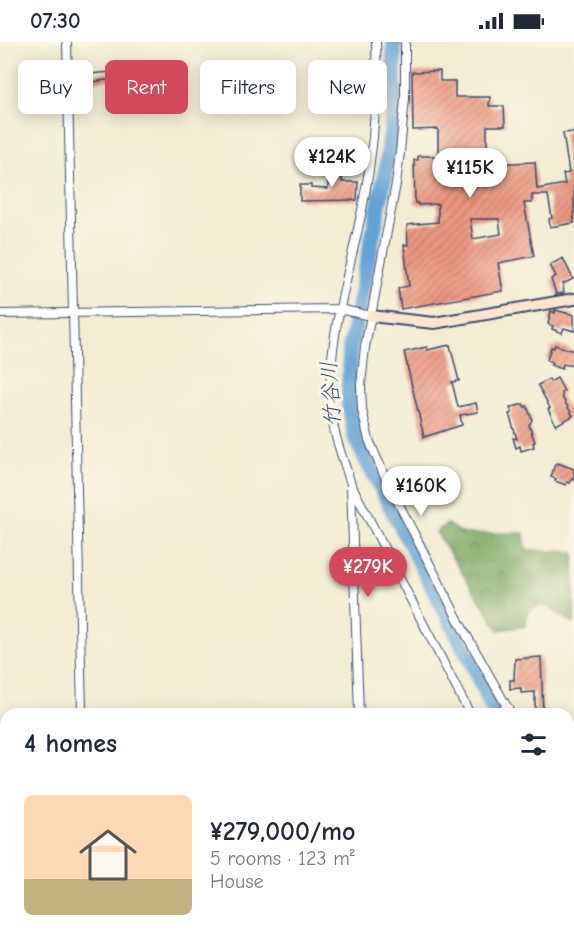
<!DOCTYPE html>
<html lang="en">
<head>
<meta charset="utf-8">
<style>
  :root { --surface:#fff; --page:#f6f6f7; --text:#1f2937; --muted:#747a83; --line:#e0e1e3; --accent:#d1495b }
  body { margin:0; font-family:"Comic Neue","Klee One",sans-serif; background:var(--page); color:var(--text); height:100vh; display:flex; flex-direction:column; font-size:22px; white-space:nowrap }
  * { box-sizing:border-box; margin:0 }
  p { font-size:20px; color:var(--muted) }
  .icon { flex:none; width:33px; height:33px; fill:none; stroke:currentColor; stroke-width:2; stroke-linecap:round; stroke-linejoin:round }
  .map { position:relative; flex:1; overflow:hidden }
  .details { position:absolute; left:0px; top:666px; width:574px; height:236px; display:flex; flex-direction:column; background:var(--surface); border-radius:18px 18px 0 0; box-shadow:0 3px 15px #0003 }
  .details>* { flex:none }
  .guide { position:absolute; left:18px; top:18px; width:538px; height:54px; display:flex; gap:12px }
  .price { position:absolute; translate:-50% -51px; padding:0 14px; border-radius:21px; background:#fff; color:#222; font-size:20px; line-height:39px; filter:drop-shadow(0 2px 3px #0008) }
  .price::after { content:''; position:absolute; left:50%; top:36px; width:18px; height:14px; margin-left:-9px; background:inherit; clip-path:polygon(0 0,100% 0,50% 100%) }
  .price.current { background:var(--accent); color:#fff }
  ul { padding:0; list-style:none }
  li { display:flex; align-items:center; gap:18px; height:150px; padding:0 24px }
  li+li { border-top:2px solid var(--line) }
  li span { display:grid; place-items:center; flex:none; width:168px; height:120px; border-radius:9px; color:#555 }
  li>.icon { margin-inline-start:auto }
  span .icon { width:72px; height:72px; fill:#fffc; stroke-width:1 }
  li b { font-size:26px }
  h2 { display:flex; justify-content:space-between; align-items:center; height:72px; padding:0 24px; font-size:26px }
  .pill { padding:0 21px; border-radius:9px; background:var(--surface); box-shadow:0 3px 15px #0003; font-size:21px; line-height:54px }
  .pill.current { background:var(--accent); color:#fff }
  .status { display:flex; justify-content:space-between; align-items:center; height:42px; padding:0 30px; background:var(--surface); direction:ltr }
  .status svg { height:16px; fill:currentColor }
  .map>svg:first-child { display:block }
  .forest { fill:url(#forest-crowns); stroke:#4e6e62; stroke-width:1.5 }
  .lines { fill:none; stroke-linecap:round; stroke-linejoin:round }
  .river { stroke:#63a2d5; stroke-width:16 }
  .building { fill:url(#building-hatch); fill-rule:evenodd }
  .street-casing { stroke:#3b4b6f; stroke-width:10 }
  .secondary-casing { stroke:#3b4b6f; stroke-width:14 }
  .street { stroke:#fff; stroke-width:8 }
  .secondary { stroke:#fde4d1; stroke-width:10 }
  .labels { text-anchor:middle; stroke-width:6; stroke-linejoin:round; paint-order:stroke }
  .water-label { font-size:22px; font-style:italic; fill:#345788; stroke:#fcf5e5 }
</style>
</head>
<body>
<div class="status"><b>07:30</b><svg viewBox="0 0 49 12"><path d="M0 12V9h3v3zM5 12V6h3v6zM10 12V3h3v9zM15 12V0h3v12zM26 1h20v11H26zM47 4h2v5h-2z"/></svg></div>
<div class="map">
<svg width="574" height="901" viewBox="0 0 574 901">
  <defs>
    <pattern id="forest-crowns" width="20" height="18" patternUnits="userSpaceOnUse" patternTransform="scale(1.5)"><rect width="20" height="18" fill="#80ac65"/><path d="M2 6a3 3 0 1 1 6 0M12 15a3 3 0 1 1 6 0" fill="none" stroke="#688c56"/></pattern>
    <pattern id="building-hatch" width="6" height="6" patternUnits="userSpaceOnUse" patternTransform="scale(1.5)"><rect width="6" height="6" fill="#ec977f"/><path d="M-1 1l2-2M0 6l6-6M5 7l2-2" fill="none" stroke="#be7c6b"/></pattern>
  </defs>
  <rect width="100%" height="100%" fill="#fcf5e5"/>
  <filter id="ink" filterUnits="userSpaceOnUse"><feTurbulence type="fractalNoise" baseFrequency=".0167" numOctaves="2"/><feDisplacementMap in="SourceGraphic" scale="12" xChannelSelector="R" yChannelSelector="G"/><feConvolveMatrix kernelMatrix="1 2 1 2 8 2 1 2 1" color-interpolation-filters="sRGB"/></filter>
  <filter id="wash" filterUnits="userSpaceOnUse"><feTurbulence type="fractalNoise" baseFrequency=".008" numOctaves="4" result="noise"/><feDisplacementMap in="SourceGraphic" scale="24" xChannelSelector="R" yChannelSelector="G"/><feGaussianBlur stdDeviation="1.35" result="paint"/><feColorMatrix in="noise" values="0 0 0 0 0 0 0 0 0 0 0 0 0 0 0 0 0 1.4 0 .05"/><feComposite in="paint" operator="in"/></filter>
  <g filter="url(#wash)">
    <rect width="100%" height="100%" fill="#f3ecd2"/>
    <path class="forest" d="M 447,482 L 463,492 L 524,491 L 526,508 L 574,510 L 574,582 L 547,564 L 540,563 L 527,570 L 526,584 L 499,588 L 436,490 Z"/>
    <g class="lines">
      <path class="river" d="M 394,0 L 394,70 L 386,128 L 350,307 L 349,361 L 356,398 L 466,609 L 495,672
        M 536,901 L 536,896"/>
    </g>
    <g id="blocks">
      <path class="building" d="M 440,29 L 440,39 L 455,39 L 455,55 L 490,55 L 489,64 L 504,64 L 505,84 L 487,84 L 487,122 L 535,120 L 537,147 L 565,142 L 563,132 L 569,131 L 563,91 L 574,90 L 574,181 L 550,185 L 549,177 L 552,176 L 548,153 L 532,153 L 532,161 L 524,161 L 534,214 L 498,221 L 503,249 L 401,267 L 398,246 L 409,244 L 404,203 L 408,203 L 407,183 L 438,180 L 438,162 L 418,163 L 418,161 L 415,161 L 414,118 L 418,118 L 418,114 L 438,114 L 438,87 L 413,88 L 412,30 ZM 470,177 L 499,177 L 501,192 L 473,197 Z
        M 112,30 L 114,37 L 76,42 L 76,33 Z
        M 335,116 L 342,116 L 342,140 L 358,140 L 357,158 L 300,159 L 300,143 L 311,143 L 311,146 L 328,147 L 328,140 L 331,140 L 331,119 L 335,119 Z
        M 563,216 L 573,237 L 563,242 L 564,251 L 556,252 L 551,237 L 556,234 L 550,223 Z
        M 555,268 L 574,273 L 574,289 L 564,286 L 562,291 L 552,287 L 553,284 L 548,282 L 551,269 L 555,271 Z
        M 450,303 L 459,339 L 452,340 L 458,365 L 476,361 L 478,370 L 460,373 L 462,383 L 424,395 L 404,310 L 427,305 L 427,308 Z
        M 555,303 L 574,309 L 574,324 L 563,322 L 562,327 L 551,323 L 552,320 L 547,318 L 551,305 L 554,306 Z
        M 557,336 L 564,349 L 562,351 L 562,355 L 573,374 L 556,383 L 548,367 L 550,366 L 538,343 L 549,337 L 550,340 Z
        M 523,362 L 525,365 L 527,364 L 532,378 L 529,383 L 535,400 L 533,401 L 534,405 L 521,409 L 520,404 L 516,406 L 513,396 L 517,397 L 509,372 L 512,371 L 510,366 Z
        M 558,421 L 574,427 L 574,438 L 572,437 L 570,441 L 567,440 L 566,443 L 555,439 L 556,437 L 551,435 L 555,422 L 558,422 Z
        M 541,615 L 543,671 L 535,671 L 535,650 L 521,651 L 521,646 L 510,647 L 510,638 L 514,638 L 515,617 Z"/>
    </g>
  </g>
  <g filter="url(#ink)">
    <use href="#blocks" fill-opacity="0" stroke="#3b4b6f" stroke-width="1.5"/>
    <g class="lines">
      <g class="street-casing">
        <path id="street" d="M 67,0 L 82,672
          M 376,0 C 378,56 373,114 362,168 C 349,233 326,300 331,367 C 333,392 343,417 351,442 L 470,672
          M 405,0 L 405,56 L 400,110 L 396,142 L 365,305 L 361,343 L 362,368 L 369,398 L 385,435 L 463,587 L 511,672
          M 0,272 L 339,267 L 371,274
          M 351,443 L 359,672
          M 495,672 L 508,665
          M 0,688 L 6,688
          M 568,710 L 574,711
          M 85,896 L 85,901
          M 282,896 L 283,901
          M 294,896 L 303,901
          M 364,896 L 364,901
          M 516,901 L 517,896
          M 550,901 L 551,896"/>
      </g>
      <g class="secondary-casing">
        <path id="secondary" d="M 371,274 L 434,281 L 574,257"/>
      </g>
      <use href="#street" class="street"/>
      <use href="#secondary" class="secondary"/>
    </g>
  </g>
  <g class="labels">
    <g class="water-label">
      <text transform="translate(330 352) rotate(-94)" y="8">竹谷川</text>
    </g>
  </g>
</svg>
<b class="price" style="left:332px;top:146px">¥124K</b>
<b class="price" style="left:470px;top:157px">¥115K</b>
<b class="price" style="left:421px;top:475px">¥160K</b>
<b class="price current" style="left:368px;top:556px">¥279K</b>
<div class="guide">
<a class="pill">Buy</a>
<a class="pill current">Rent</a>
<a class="pill">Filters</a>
<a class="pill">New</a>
</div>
<section class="details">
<h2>4 homes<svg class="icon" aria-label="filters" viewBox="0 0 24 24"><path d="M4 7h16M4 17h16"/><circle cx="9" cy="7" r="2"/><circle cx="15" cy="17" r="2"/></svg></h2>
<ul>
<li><span style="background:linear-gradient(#ffd9b3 70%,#c2b280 0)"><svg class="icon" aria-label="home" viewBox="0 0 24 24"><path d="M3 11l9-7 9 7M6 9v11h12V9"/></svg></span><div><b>¥279,000/mo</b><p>5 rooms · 123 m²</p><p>House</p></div></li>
</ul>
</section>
</div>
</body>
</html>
